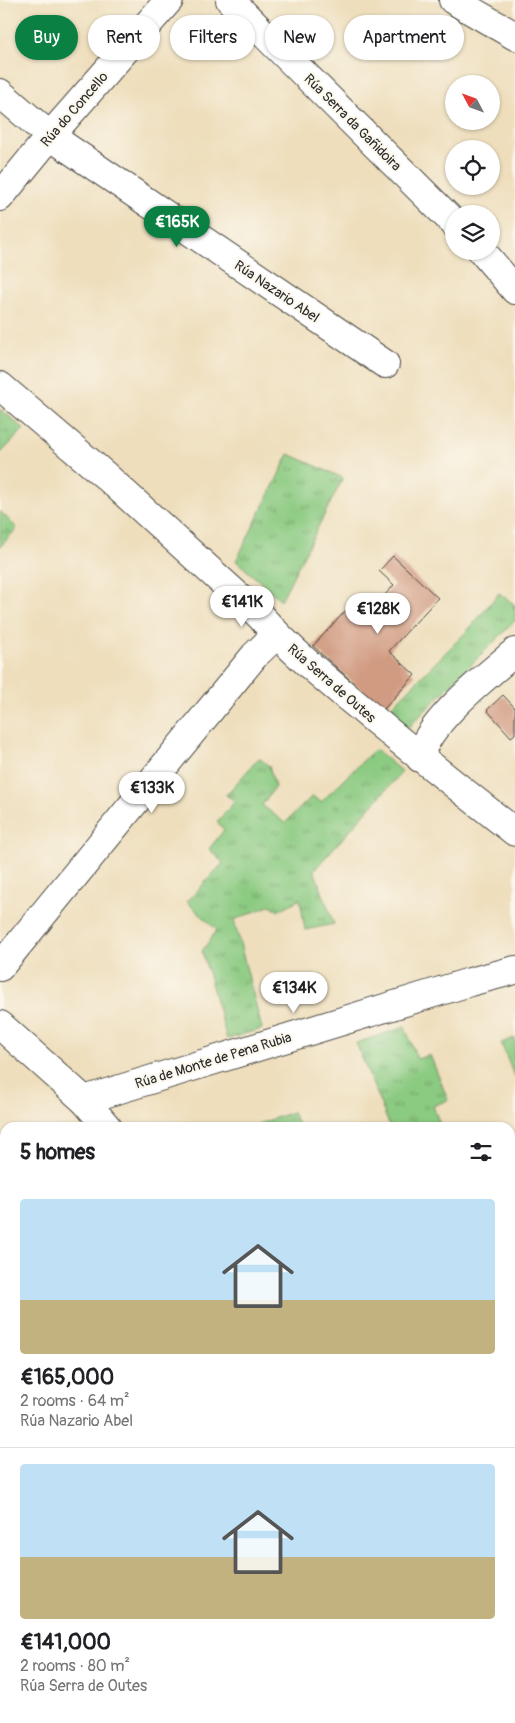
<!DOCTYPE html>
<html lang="en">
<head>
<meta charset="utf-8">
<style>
  :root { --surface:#fff; --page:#f6f6f6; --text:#202124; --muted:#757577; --line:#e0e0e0; --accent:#0b8043 }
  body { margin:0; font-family:Pangolin,sans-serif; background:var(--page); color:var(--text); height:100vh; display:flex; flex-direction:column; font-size:19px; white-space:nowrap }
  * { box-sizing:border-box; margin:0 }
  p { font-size:16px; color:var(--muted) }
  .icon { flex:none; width:28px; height:28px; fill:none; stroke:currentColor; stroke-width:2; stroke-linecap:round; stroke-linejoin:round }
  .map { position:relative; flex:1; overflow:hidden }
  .panel { position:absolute; left:0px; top:1122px; width:515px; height:601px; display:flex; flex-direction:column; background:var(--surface); border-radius:15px 15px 0 0; box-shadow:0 1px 4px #0004 }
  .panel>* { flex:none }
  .banner { position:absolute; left:15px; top:15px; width:485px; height:45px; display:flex; gap:10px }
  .needle { width:32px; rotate:311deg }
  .buttons { position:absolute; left:445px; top:75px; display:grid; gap:10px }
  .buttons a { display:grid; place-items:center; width:55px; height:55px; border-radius:50%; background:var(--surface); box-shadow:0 1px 4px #0004; font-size:25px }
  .price { position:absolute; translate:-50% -42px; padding:0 11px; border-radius:18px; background:#fff; color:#222; font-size:16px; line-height:32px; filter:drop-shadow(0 1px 2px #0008) }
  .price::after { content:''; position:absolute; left:50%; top:30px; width:15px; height:11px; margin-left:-8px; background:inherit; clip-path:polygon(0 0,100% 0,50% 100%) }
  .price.active { background:var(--accent); color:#fff }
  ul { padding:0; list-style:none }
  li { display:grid; align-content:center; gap:10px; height:265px; padding:0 20px }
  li+li { border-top:1px solid var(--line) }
  li span { display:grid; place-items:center; height:155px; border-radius:5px; color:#555 }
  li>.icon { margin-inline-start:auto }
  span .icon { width:90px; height:90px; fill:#fffc; stroke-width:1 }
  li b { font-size:21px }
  h2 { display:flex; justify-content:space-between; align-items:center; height:60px; padding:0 20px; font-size:21px }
  .tag { padding:0 18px; border-radius:22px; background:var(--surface); box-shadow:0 1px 4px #0004; font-size:18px; line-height:45px }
  .tag.active { background:var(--accent); color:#fff }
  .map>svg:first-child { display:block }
  .grass { fill:url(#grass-tufts); stroke:#5b7a56 }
  .building { fill:#d19b82 }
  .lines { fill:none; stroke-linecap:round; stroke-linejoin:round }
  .street-casing { stroke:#484641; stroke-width:30 }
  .secondary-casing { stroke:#484641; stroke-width:30 }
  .street { stroke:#fff; stroke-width:28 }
  .secondary { stroke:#fff; stroke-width:28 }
  .labels { text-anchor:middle; stroke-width:4; stroke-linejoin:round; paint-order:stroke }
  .street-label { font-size:14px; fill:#2b2b2b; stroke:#fbf7ec }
</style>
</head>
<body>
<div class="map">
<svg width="515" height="1723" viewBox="0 0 515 1723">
  <defs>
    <pattern id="grass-tufts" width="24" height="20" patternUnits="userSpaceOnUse" patternTransform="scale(1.25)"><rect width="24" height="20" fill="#8bca81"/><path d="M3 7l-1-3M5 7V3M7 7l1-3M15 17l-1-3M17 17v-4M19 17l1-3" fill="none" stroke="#72a46a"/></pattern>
  </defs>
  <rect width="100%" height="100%" fill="#fbf7ec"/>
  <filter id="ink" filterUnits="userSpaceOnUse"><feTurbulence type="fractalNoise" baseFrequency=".02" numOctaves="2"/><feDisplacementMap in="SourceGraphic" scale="10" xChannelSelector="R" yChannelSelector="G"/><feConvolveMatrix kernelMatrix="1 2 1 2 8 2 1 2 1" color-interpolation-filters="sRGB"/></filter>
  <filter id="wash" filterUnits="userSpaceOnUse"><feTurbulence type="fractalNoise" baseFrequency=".0096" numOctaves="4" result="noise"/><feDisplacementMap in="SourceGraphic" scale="20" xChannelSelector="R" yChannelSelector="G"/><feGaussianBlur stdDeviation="1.12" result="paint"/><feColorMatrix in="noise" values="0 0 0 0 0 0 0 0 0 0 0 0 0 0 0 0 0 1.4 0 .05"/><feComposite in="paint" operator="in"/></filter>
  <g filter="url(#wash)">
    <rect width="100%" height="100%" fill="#eedebc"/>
    <path class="grass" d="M 0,409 L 24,429 L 0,454 Z
      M 289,454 L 343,478 L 281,600 L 236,561 Z
      M 0,511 L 17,528 L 0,547 Z
      M 499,593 L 515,605 L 515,621 L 409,727 L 399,724 L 385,713 L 469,629 Z
      M 375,749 L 402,772 L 314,870 L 334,924 L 305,930 L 300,899 L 278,911 L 271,905 L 234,920 L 262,1029 L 227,1039 L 202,951 L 217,930 L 187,902 L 223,863 L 209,849 L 224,830 L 217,822 L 235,801 L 226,795 L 259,758 L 269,766 L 275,787 L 262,805 L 285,823 L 312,796 L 321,802 Z
      M 405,1027 L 417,1059 L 430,1055 L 448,1100 L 433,1106 L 441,1127 L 390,1127 L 356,1043 Z
      M 515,1038 L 515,1075 L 514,1076 L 501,1043 Z
      M 293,1112 L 299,1127 L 256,1127 L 255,1125 Z
      M 262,1719 L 405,1719 L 402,1723 L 261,1723 Z"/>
    <g id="blocks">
      <path class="building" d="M 393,556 L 438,598 L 389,651 L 415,675 L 383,710 L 313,646 L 361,594 L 375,606 L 394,585 L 379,571 Z
        M 503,695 L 515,708 L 515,734 L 511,737 L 487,710 Z"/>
    </g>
  </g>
  <g filter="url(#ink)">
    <use href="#blocks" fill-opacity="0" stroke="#484641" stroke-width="1"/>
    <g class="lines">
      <g class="street-casing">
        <path id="street" d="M 230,0 L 454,223
          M 453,0 L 515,36
          M 0,93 L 50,136 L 385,364
          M 0,197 L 50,136 L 169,0
          M 482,251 L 515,290
          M 0,386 L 107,477 L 260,616 C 291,651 328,681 364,711 C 413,752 464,792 515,832
          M 420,758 C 425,724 489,674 515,652
          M 0,967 L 255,655 L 276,635
          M 84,1100 L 470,982 L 515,970
          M 510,1184 L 515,1183
          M 510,1353 L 515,1351
          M 510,1519 L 515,1518
          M 0,1536 L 5,1535
          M 510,1581 L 515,1573
          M 426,1723 L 429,1719"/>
      </g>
      <g class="secondary-casing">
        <path id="secondary" d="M 0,1025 L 84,1100 L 108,1128
          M 217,1723 L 217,1719"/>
      </g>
      <use href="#street" class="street"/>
      <use href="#secondary" class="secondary"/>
    </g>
  </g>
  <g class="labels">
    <g class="street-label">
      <text transform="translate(74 109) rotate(-49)" y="5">Rúa do Concello</text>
      <text transform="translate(353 122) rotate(45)" y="5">Rúa Serra da Gañidoira</text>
      <text transform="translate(277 291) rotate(34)" y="5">Rúa Nazario Abel</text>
      <text transform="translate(332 683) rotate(41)" y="5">Rúa Serra de Outes</text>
      <text transform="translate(213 1060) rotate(-17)" y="5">Rúa de Monte de Pena Rubia</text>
    </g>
  </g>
</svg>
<div class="buttons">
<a><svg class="needle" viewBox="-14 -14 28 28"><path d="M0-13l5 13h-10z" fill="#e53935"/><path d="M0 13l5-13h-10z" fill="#757577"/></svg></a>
<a><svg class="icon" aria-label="locate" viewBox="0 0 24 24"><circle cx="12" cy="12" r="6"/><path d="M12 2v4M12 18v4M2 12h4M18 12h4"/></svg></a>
<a><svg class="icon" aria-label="layers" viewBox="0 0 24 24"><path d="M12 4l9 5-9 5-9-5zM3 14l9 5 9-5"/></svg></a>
</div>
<b class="price active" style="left:177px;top:248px">€165K</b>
<b class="price" style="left:242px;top:628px">€141K</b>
<b class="price" style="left:378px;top:635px">€128K</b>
<b class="price" style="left:152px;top:814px">€133K</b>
<b class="price" style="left:294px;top:1014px">€134K</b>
<div class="banner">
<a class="tag active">Buy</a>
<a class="tag">Rent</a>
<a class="tag">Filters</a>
<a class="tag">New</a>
<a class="tag">Apartment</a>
</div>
<section class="panel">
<h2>5 homes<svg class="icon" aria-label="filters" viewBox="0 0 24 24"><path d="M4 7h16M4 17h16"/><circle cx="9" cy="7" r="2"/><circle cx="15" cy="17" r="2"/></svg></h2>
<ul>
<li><span style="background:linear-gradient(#bfe0f5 65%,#c2b280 0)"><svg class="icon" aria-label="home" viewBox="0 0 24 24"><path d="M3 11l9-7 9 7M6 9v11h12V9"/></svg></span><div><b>€165,000</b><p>2 rooms · 64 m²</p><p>Rúa Nazario Abel</p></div></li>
<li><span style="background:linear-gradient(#bfe0f5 60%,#c2b280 0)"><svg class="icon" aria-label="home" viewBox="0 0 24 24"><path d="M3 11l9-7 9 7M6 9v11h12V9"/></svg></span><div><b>€141,000</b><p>2 rooms · 80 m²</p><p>Rúa Serra de Outes</p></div></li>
</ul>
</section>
</div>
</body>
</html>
